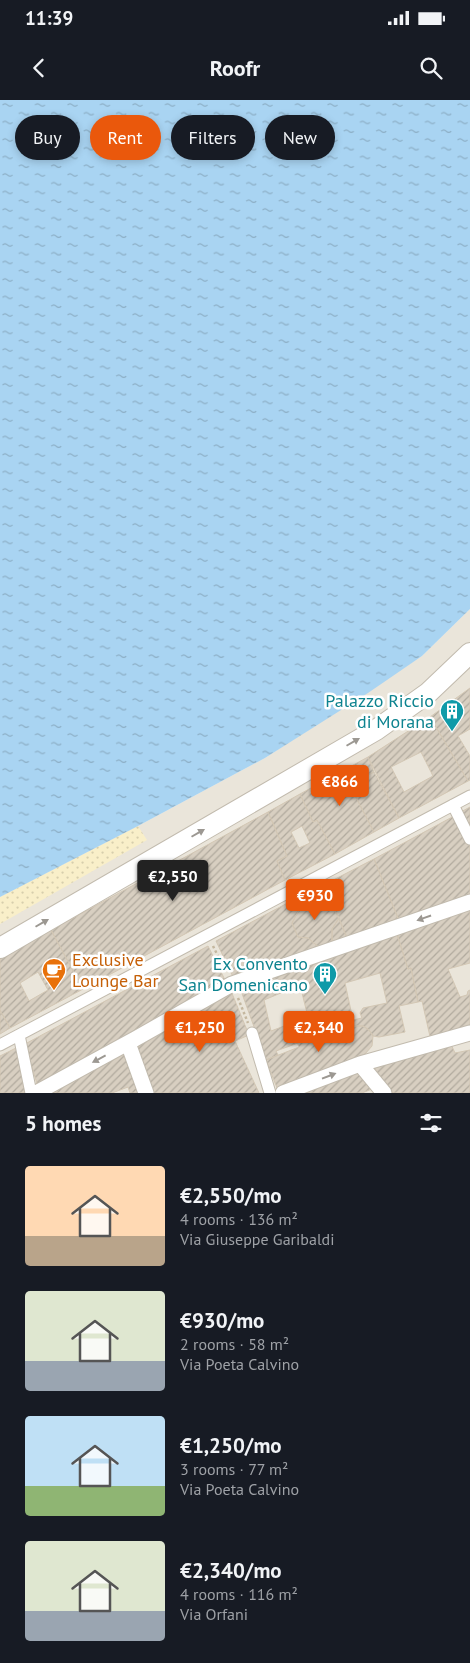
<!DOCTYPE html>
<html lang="en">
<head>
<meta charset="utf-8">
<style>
  :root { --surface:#171b24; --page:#20242c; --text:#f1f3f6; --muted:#9ea1a6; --accent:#ea580c }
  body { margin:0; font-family:"PT Sans",sans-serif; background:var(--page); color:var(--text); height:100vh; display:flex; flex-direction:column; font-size:19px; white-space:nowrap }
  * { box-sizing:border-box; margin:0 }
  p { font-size:16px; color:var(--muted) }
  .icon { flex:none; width:28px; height:28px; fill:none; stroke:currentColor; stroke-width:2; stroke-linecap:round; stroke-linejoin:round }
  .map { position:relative; height:993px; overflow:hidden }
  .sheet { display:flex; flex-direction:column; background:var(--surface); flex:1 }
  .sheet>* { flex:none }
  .hud { position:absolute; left:15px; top:15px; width:440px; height:45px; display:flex; gap:10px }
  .price { position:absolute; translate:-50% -42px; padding:0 11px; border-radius:5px; background:var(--accent); color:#fff; font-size:16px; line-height:32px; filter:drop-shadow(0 1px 2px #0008) }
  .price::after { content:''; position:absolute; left:50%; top:30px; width:15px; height:11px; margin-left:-8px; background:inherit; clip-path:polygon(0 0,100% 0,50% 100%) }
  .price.active { background:#222; color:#fff }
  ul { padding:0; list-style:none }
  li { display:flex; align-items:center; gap:15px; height:125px; padding:0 25px }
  li span { display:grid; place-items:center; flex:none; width:140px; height:100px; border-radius:5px; color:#555 }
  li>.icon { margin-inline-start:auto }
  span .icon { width:60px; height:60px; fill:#fffc; stroke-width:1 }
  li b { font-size:21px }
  h2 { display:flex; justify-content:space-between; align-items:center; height:60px; padding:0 25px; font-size:21px }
  .tag { padding:0 18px; border-radius:22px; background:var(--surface); box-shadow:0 2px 8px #0003; font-size:18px; line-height:45px }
  .tag.active { background:var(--accent); color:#fff }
  .status { display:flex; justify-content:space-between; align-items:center; height:35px; padding:0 25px; background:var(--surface); direction:ltr }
  .status svg { height:14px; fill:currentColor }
  header { display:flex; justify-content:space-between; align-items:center; height:65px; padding:0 25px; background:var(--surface); font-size:22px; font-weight:700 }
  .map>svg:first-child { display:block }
  .residential { fill:#eae5da }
  .sand { fill:url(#sand-dots) }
  .water { fill:url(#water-ripples) }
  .building { fill:url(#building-hatch); stroke:#d3c7b4; fill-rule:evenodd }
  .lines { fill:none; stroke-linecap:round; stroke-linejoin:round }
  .pedestrian-casing { stroke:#c2bbae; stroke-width:13 }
  .minor-casing { stroke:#c2bbae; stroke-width:17 }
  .tertiary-casing { stroke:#c2bbae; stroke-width:22 }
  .path { stroke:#c4b79f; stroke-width:2.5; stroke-dasharray:2.5 2.5; stroke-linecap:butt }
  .pedestrian { stroke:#fff; stroke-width:11 }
  .minor { stroke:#fff; stroke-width:15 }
  .tertiary { stroke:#fff; stroke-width:20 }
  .oneway { fill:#9c9892 }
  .labels { text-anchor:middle; stroke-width:5; stroke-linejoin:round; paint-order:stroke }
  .culture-label { font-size:18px; fill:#0d838f; stroke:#fff; text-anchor:end }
  .food-label { font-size:18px; fill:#c56008; stroke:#fff; text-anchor:start }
</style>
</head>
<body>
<div class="status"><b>11:39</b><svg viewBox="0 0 49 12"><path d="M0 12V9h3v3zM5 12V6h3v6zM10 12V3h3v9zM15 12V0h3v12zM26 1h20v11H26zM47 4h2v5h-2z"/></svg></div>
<header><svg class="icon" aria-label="back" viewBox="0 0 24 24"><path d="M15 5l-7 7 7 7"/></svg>Roofr<svg class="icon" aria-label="search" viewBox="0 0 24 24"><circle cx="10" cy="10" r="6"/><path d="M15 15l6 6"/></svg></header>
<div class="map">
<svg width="470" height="993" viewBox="0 0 470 993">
  <defs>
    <pattern id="sand-dots" width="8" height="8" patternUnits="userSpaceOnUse" patternTransform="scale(1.25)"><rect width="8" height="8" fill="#f9efc9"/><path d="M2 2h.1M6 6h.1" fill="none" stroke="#d7cead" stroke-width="1.8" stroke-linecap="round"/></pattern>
    <pattern id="water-ripples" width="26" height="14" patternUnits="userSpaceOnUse" patternTransform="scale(1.25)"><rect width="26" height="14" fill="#a9d4f2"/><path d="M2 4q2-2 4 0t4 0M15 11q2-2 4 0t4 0" fill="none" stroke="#8caec5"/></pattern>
    <pattern id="building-hatch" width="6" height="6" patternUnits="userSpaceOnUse" patternTransform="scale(1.25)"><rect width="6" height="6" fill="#d8cfc1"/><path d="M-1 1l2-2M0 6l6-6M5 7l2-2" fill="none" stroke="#b1aa9e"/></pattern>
  </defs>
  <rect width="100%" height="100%" fill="#f6f3ec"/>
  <path class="residential" d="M 470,509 L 470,993 L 0,993 L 0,797 L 138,726 L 265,658 L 422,556 Z"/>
  <path class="sand" d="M 138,726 L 147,740 L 0,824 L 0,797 Z"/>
  <path class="water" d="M 0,0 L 470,0 L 470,509 L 422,556 L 368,593 L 265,658 L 138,726 L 0,797 Z"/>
  <path class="building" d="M 470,588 L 470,629 L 458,636 L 470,656 L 470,680 L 468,681 L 430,617 Z
    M 430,617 L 468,681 L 399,718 L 368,657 ZM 421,652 L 433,676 L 404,692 L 391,667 Z
    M 368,657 L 374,672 L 349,684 L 374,732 L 335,754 L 317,720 L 313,722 L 300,694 Z
    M 374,672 L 399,718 L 374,732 L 349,684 Z
    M 300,694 L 313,722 L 317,720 L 335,754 L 285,780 L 277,761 L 287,756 L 268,712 ZM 302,726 L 310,743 L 299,748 L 291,732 Z
    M 470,707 L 470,733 L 459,713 Z
    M 268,712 L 287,756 L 277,761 L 285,780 L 83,889 L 51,830 Z
    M 456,715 L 470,744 L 470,797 L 400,823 L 374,759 Z
    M 374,759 L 400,823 L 348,840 L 333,806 L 320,802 L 312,791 Z
    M 312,791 L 320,802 L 333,806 L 339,818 L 332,829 L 332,846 L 321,849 L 308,838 L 298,837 L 292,823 L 299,810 L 297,798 Z
    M 297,798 L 299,810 L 292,823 L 298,837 L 308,838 L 321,849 L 234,879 L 216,841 Z
    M 470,810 L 470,863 L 448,869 L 460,897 L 467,895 L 468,891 L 470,890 L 470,928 L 431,941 L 422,901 L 418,902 L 411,868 L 408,869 L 397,834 Z
    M 339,818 L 348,840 L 332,846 L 332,829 Z
    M 51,830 L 83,889 L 10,928 L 0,910 L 0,858 ZM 38,872 L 48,890 L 29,901 L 20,883 Z
    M 397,834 L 408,869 L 411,868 L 418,902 L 399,906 L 405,932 L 379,937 L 373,936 L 369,930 L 363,926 L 354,926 L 322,938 L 318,922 L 293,931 L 298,943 L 276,951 L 278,955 L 266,960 L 240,888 ZM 380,873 L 387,903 L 363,908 L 360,913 L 362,918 L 353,920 L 345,883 ZM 300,885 L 308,917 L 271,931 L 264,900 Z
    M 208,846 L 226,882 L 38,987 L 25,944 Z
    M 231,891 L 249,935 L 235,941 L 259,993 L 152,993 L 135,947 Z
    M 0,910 L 10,928 L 0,934 Z
    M 318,922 L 322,938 L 354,926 L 363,926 L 369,930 L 373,936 L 372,946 L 365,954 L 277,988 L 266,960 L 299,947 L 293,931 Z
    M 450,942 L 455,953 L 470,950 L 470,993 L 393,993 L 371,967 Z
    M 16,948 L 26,993 L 0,993 L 0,956 Z
    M 127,951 L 142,993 L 130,993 L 128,987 L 112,993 L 46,993 Z
    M 357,970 L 372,989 L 362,993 L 298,993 Z"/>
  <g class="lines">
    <g class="pedestrian-casing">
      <path id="pedestrian" d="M 453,705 L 470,739
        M 252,933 L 270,993
        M 19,935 L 31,993
        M 0,945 L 470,696"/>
    </g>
    <g class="minor-casing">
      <path id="minor" d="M 128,943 L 146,993
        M 360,964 L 384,993
        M 36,993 L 135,939 L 232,884 L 470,802
        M 283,993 L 360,964 L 470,933"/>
    </g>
    <g class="tertiary-casing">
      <path id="tertiary" d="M 0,848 L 376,630 L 428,593 L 470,553"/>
    </g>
    <path class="path" d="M 213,846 L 226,872
      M 238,898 L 248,923"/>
    <use href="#pedestrian" class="pedestrian"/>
    <use href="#minor" class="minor"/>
    <use href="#tertiary" class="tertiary"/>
  </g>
  <defs><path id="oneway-solid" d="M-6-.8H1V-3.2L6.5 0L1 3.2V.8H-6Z" transform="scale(1.25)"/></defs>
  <g class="oneway">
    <use href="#oneway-solid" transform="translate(353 642) rotate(-30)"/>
    <use href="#oneway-solid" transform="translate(198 733) rotate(-30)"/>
    <use href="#oneway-solid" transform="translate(424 818) rotate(161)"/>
    <use href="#oneway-solid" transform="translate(42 823) rotate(-30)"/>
    <use href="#oneway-solid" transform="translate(99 959) rotate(152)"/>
    <use href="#oneway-solid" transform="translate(329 976) rotate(-21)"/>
  </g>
  <defs>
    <g id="building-pin" transform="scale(1.25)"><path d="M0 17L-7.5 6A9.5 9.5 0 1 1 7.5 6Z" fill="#0f9aa8" stroke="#fff"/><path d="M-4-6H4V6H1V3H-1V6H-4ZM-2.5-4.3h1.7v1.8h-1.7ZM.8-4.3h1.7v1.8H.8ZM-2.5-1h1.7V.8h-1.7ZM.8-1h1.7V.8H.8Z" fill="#fff"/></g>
    <g id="cafe-pin" transform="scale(1.25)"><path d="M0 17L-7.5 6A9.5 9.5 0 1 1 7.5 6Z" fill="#e8710a" stroke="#fff"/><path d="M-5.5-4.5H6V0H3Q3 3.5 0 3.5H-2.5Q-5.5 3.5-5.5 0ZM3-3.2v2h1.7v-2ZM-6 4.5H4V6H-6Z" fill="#fff"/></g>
  </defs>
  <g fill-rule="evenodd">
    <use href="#building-pin" x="452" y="611"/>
    <use href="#cafe-pin" x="54" y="870"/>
    <use href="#building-pin" x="325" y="874"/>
  </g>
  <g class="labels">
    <g class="culture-label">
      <text x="434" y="607">Palazzo Riccio<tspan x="434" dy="21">di Morana</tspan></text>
      <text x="308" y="870">Ex Convento<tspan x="308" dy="21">San Domenicano</tspan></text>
    </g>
    <g class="food-label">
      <text x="72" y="866">Exclusive<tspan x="72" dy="21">Lounge Bar</tspan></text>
    </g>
  </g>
</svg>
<b class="price" style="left:340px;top:707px">€866</b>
<b class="price active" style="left:173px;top:802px">€2,550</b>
<b class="price" style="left:315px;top:821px">€930</b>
<b class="price" style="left:200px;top:953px">€1,250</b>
<b class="price" style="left:319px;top:953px">€2,340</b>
<div class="hud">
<a class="tag">Buy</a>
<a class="tag active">Rent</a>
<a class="tag">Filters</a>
<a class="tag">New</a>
</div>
</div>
<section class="sheet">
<h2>5 homes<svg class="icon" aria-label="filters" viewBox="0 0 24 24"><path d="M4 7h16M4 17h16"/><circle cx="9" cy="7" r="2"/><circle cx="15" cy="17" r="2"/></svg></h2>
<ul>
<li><span style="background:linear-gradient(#ffd9b3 70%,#b9a48a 0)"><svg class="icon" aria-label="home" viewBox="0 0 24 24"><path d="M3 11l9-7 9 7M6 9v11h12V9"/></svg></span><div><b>€2,550/mo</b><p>4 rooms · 136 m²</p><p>Via Giuseppe Garibaldi</p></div></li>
<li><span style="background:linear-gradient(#dfe7d0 70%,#9aa5b1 0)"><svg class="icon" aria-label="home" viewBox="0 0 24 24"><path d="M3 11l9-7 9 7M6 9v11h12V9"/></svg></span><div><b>€930/mo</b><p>2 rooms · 58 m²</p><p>Via Poeta Calvino</p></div></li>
<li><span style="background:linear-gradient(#bfe0f5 70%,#8fb573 0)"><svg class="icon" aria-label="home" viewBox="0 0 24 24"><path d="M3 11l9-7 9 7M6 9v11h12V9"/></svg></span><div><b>€1,250/mo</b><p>3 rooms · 77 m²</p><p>Via Poeta Calvino</p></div></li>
<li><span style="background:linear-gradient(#dfe7d0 70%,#9aa5b1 0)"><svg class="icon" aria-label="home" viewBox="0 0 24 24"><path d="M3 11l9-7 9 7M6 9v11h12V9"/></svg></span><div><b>€2,340/mo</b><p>4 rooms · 116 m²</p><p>Via Orfani</p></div></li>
</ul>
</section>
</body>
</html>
